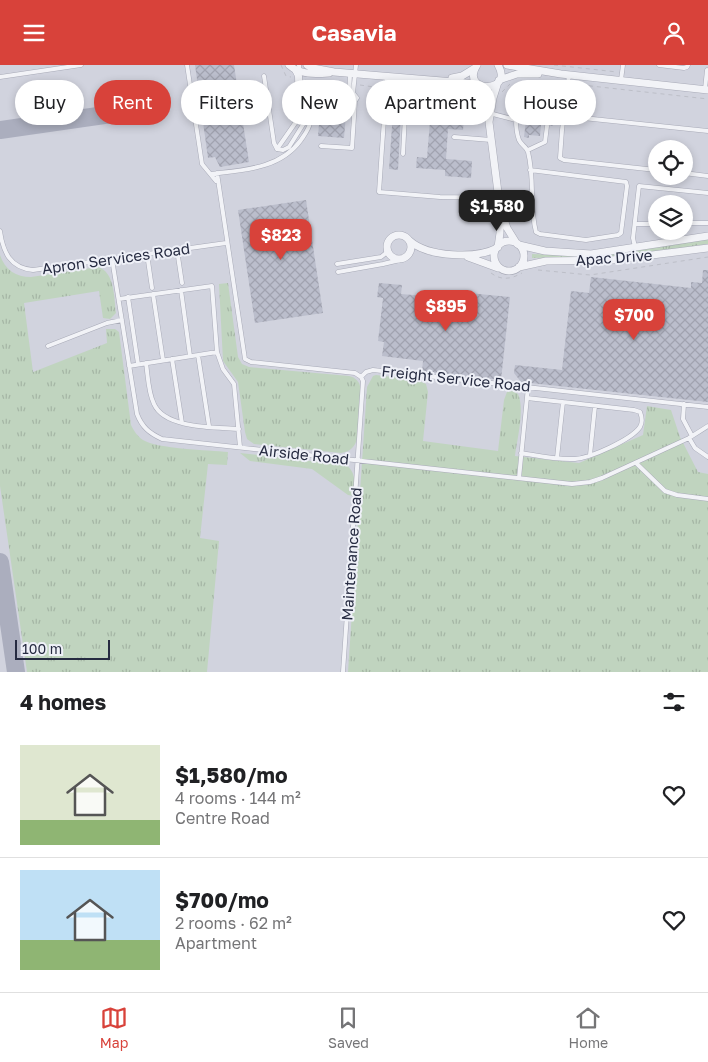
<!DOCTYPE html>
<html lang="en">
<head>
<meta charset="utf-8">
<style>
  :root { --surface:#fff; --page:#f2f2f2; --text:#202124; --muted:#757577; --line:#e0e0e0; --accent:#d8423a }
  body { margin:0; font-family:"Golos Text",sans-serif; background:var(--page); color:var(--text); height:100vh; display:flex; flex-direction:column; font-size:19px; white-space:nowrap }
  * { box-sizing:border-box; margin:0 }
  p { font-size:16px; color:var(--muted) }
  .icon { flex:none; width:28px; height:28px; fill:none; stroke:currentColor; stroke-width:2; stroke-linecap:round; stroke-linejoin:round }
  .map { position:relative; height:607px; overflow:hidden }
  .drawer { display:flex; flex-direction:column; background:var(--surface); flex:1 }
  .drawer>* { flex:none }
  .hud { position:absolute; left:15px; top:15px; width:679px; height:45px; display:flex; gap:10px }
  .tools { position:absolute; left:648px; top:75px; display:grid; gap:10px }
  .tools a { display:grid; place-items:center; width:45px; height:45px; border-radius:50%; background:var(--surface); box-shadow:0 2px 8px #0003; font-size:25px }
  .scale { position:absolute; left:15px; bottom:12px; width:95px; box-sizing:border-box; padding-left:5px; border:2px solid #262b41; border-top:0; font-size:14px; line-height:18px; white-space:nowrap; color:#262b41; -webkit-text-stroke:4px #eef0f7; paint-order:stroke }
  .price { position:absolute; translate:-50% -42px; padding:0 11px; border-radius:10px; background:var(--accent); color:#fff; font-size:16px; line-height:32px; filter:drop-shadow(0 1px 2px #0008) }
  .price::after { content:''; position:absolute; left:50%; top:30px; width:15px; height:11px; margin-left:-8px; background:inherit; clip-path:polygon(0 0,100% 0,50% 100%) }
  .price.current { background:#222; color:#fff }
  ul { padding:0; list-style:none }
  li { display:flex; align-items:center; gap:15px; height:125px; padding:0 20px }
  li+li { border-top:1px solid var(--line) }
  li span { display:grid; place-items:center; flex:none; width:140px; height:100px; border-radius:0px; color:#555 }
  li>.icon { margin-inline-start:auto }
  span .icon { width:60px; height:60px; fill:#fffc; stroke-width:1 }
  li b { font-size:21px }
  h2 { display:flex; justify-content:space-between; align-items:center; height:60px; padding:0 20px; font-size:21px }
  .pill { padding:0 18px; border-radius:22px; background:var(--surface); box-shadow:0 2px 8px #0003; font-size:18px; line-height:45px }
  .pill.current { background:var(--accent); color:#fff }
  header { display:flex; justify-content:space-between; align-items:center; height:65px; padding:0 20px; background:var(--accent); color:#fff; font-size:22px; font-weight:700 }
  .tab-bar { display:flex; justify-content:space-around; align-items:center; height:70px; border-top:1px solid var(--line); background:var(--surface); font-size:14px; color:var(--muted) }
  .tab-bar a { display:grid; justify-items:center; gap:2px }
  .tab-bar .current { color:var(--accent) }
  .map>svg:first-child { display:block }
  .built { fill:#d1d3de; fill-rule:evenodd }
  .grass { fill:url(#grass-tufts) }
  .lines { fill:none; stroke-linecap:round; stroke-linejoin:round }
  .taxiway { stroke:#abaebe; stroke-width:18 }
  .building { fill:url(#building-cross-hatch) }
  .lane-casing { stroke:#a8aab7; stroke-width:5 }
  .street-casing { stroke:#a8aab7; stroke-width:8 }
  .path { stroke:#bdbfc8; stroke-width:1; stroke-dasharray:4 4; stroke-linecap:butt }
  .lane { stroke:#f2f3f7; stroke-width:4 }
  .street { stroke:#f2f3f7; stroke-width:7 }
  .labels { text-anchor:middle; stroke-width:4; stroke-linejoin:round; paint-order:stroke }
  .street-label { font-size:15px; fill:#262b41; stroke:#eef0f7 }
</style>
</head>
<body>
<header><svg class="icon" aria-label="menu" viewBox="0 0 24 24"><path d="M4 6h16M4 12h16M4 18h16"/></svg>Casavia<svg class="icon" aria-label="person" viewBox="0 0 24 24"><circle cx="12" cy="8" r="4"/><path d="M4 21q1-7 8-7t8 7"/></svg></header>
<div class="map">
<svg width="708" height="607" viewBox="0 0 708 607">
  <defs>
    <pattern id="grass-tufts" width="24" height="20" patternUnits="userSpaceOnUse" patternTransform="scale(1.25)"><rect width="24" height="20" fill="#c0d4bf"/><path d="M3 7l-1-3M5 7V3M7 7l1-3M15 17l-1-3M17 17v-4M19 17l1-3" fill="none" stroke="#a5b6a5"/></pattern>
    <pattern id="building-cross-hatch" width="8" height="8" patternUnits="userSpaceOnUse" patternTransform="scale(1.25)"><rect width="8" height="8" fill="#bbbecc"/><path d="M0 0l8 8M0 8l8-8" fill="none" stroke="#a1a3b0"/></pattern>
  </defs>
  <rect width="100%" height="100%" fill="#dfe1e9"/>
  <path class="built" d="M 0,0 L 708,0 L 708,607 L 0,607 ZM 656,84 L 684,84 L 684,111 L 656,111 ZM 656,139 L 684,139 L 684,166 L 656,166 Z"/>
  <path class="grass" d="M 708,174 L 708,179 L 625,191 L 532,193 L 532,189 L 589,191 Z
    M 0,190 C 5,205 16,212 31,212 L 98,202 C 115,207 114,233 116,248 L 110,254 L 103,253 L 99,226 L 24,238 L 33,307 L 107,278 L 106,264 L 115,264 L 119,267 L 131,360 C 134,366 137,371 143,375 C 157,384 209,385 228,387 L 227,400 L 208,399 L 200,473 L 219,476 L 207,607 L 27,607 L 0,421 Z
    M 228,218 L 238,292 L 242,299 L 249,302 L 349,311 C 354,312 356,314 359,318 C 363,325 360,369 356,377 C 353,384 348,387 341,388 L 254,379 L 247,374 L 245,367 L 238,317 L 223,296 L 219,219 Z
    M 376,310 L 417,315 L 426,319 L 428,327 L 423,376 L 498,386 L 504,335 L 507,327 L 513,326 L 518,329 C 525,344 517,374 515,391 L 579,398 L 643,370 L 647,341 L 671,345 L 680,372 L 698,407 L 708,409 L 708,607 L 348,607 L 367,322 L 373,311 Z
    M 240,388 L 346,400 C 357,408 354,418 354,431 L 348,430 L 312,404 L 250,396 Z"/>
  <g class="lines">
    <path class="taxiway" d="M 0,65 L 160,42
      M 0,497 L 16,607"/>
  </g>
  <path class="building" d="M 195,0 L 234,0 L 249,97 L 220,102 L 215,92 L 208,93 Z
    M 531,22 L 560,25 L 559,27 L 562,27 L 561,33 L 558,33 L 558,35 L 554,34 L 551,30 L 544,33 L 542,53 L 547,57 L 554,54 L 553,61 L 551,61 L 549,58 L 545,58 L 543,60 L 541,60 L 540,71 L 529,70 L 529,73 L 524,72 L 529,31 L 533,28 L 530,23 Z
    M 416,30 L 466,34 L 463,65 L 448,64 L 446,94 L 472,96 L 471,113 L 445,111 L 445,105 L 416,103 L 417,92 L 427,93 L 431,43 L 415,42 Z
    M 321,36 L 347,38 L 344,73 L 318,71 Z
    M 393,47 L 401,47 L 398,105 L 389,104 Z
    M 306,135 L 323,248 L 255,258 L 238,145 Z
    M 703,205 L 708,205 L 708,337 L 521,317 L 514,308 L 515,300 L 562,305 L 571,226 L 589,228 L 591,212 L 691,223 L 691,217 L 702,218 Z
    M 379,218 L 402,220 L 401,229 L 425,231 L 424,244 L 446,246 L 448,226 L 510,232 L 501,315 L 422,307 L 423,296 L 382,291 L 384,277 L 378,276 L 383,233 L 377,232 Z"/>
  <g class="lines">
    <g class="lane-casing">
      <path id="lane" d="M 187,0 L 202,99 L 216,116
        M 659,0 L 684,3 L 687,2 L 688,0
        M 350,9 L 349,31 L 355,35
        M 569,10 L 562,65 L 560,93 L 564,95 L 656,105
        M 264,11 L 274,78 L 277,84
        M 387,11 L 379,127 L 440,132 L 499,133 L 531,132
        M 0,12 L 81,0
        M 621,15 L 623,0
        M 705,24 L 707,5
        M 529,27 L 521,26 L 518,29 C 516,43 514,62 519,75 C 521,80 527,82 528,87 C 535,114 529,141 536,167 L 540,169 L 586,175 L 618,170 L 621,168 L 627,121 L 626,117 L 530,105
        M 304,28 L 348,29
        M 385,41 L 405,43
        M 489,48 L 516,55
        M 564,51 L 708,66
        M 548,53 L 550,34
        M 454,72 L 491,75
        M 321,81 L 352,83 L 355,36 L 357,33 L 353,28 L 356,0
        M 277,84 L 283,85 L 289,82 L 304,58 L 299,0
        M 277,84 L 298,54 L 297,11 L 294,5
        M 528,85 L 545,77 L 547,61
        M 403,89 L 407,12
        M 217,108 L 245,294 L 251,297 L 355,308 L 361,312
        M 684,108 L 708,111
        M 211,109 C 244,105 280,104 301,75 C 305,69 309,64 310,58 C 311,43 305,30 300,17
        M 684,158 L 708,158
        M 635,159 L 656,159
        M 0,166 C 3,187 10,203 33,205 L 226,178
        M 635,182 L 633,173 L 639,121 L 708,128
        M 177,185 L 182,218
        M 147,189 L 152,223
        M 112,194 L 137,349 C 142,362 149,368 162,374 L 572,419 L 590,417 L 602,413 L 689,373 L 708,361
        M 337,199 L 381,192 L 386,188 L 387,184
        M 338,207 L 383,199 L 400,195
        M 181,225 L 190,291
        M 153,229 L 163,295
        M 128,232 L 138,299
        M 119,234 L 212,221 L 217,287 L 129,301
        M 48,281 L 107,258 L 122,255
        M 217,287 L 223,304 L 234,319 L 240,382
        M 198,290 L 209,361
        M 172,294 L 182,358
        M 146,298 C 148,311 148,327 154,339 C 165,364 215,362 239,364
        M 361,312 L 366,307 L 373,305 L 708,342
        M 684,339 L 683,354 L 692,371
        M 689,373 L 695,383 L 708,392
        M 521,388 C 539,391 557,395 575,394 C 590,393 631,375 640,362 C 643,357 642,352 640,347 L 634,345 L 527,333
        M 590,390 L 595,341
        M 557,393 L 563,337
        M 636,398 L 665,426 L 677,430 L 708,434
        M 519,413 L 528,322
        M 343,607 L 363,316 L 361,312"/>
    </g>
    <g class="street-casing">
      <path id="street" d="M 289,0 C 300,10 315,9 329,8
        M 307,0 L 313,3 L 334,7 L 478,19
        M 477,0 C 459,28 515,29 498,0
        M 507,0 L 561,9 L 708,25
        M 452,13 L 462,11 L 475,3
        M 499,15 L 517,9 L 538,9
        M 480,20 L 486,31 L 490,46
        M 502,148 L 507,163 L 517,179
        M387 182a12 12 0 1 1 24 0a12 12 0 1 1-24 0Z
        M 410,176 C 428,192 476,194 497,183
        M494 191a15 15 0 1 1 30 0a15 15 0 1 1-30 0Z
        M 519,180 L 545,186 L 591,189 L 708,171
        M 498,182 L 500,168 L 500,143 L 489,57 L 493,33 L 498,17
        M 468,192 L 498,203
        M 519,202 L 546,196 L 612,195 L 708,183"/>
    </g>
    <path class="path" d="M 281,0 L 286,11 L 291,12
      M 554,0 L 617,7
      M 305,15 L 313,19 L 316,16
      M 323,16 L 343,19
      M 538,16 L 564,18
      M 573,19 L 708,34
      M 360,20 L 381,23
      M 392,23 L 400,24
      M 466,25 L 475,32 L 483,50
      M 411,27 L 465,31 L 465,24
      M 502,27 L 510,19
      M 538,205 L 590,210 L 708,192
      M 491,208 C 502,216 511,214 522,208"/>
    <use href="#lane" class="lane"/>
    <use href="#street" class="street"/>
  </g>
  <g class="labels">
    <g class="street-label">
      <text transform="translate(614 193) rotate(-4)" y="5">Apac Drive</text>
      <text transform="translate(116 194) rotate(-8)" y="5">Apron Services Road</text>
      <text transform="translate(456 314) rotate(6)" y="5">Freight Service Road</text>
      <text transform="translate(304 390) rotate(6)" y="5">Airside Road</text>
      <text transform="translate(352 489) rotate(-86)" y="5">Maintenance Road</text>
    </g>
  </g>
</svg>
<div class="tools">
<a><svg class="icon" aria-label="locate" viewBox="0 0 24 24"><circle cx="12" cy="12" r="6"/><path d="M12 2v4M12 18v4M2 12h4M18 12h4"/></svg></a>
<a><svg class="icon" aria-label="layers" viewBox="0 0 24 24"><path d="M12 4l9 5-9 5-9-5zM3 14l9 5 9-5"/></svg></a>
</div>
<div class="scale">100 m</div>
<b class="price current" style="left:497px;top:167px">$1,580</b>
<b class="price" style="left:281px;top:196px">$823</b>
<b class="price" style="left:446px;top:267px">$895</b>
<b class="price" style="left:634px;top:276px">$700</b>
<div class="hud">
<a class="pill">Buy</a>
<a class="pill current">Rent</a>
<a class="pill">Filters</a>
<a class="pill">New</a>
<a class="pill">Apartment</a>
<a class="pill">House</a>
</div>
</div>
<section class="drawer">
<h2>4 homes<svg class="icon" aria-label="filters" viewBox="0 0 24 24"><path d="M4 7h16M4 17h16"/><circle cx="9" cy="7" r="2"/><circle cx="15" cy="17" r="2"/></svg></h2>
<ul>
<li><span style="background:linear-gradient(#dfe7d0 75%,#8fb573 0)"><svg class="icon" aria-label="home" viewBox="0 0 24 24"><path d="M3 11l9-7 9 7M6 9v11h12V9"/></svg></span><div><b>$1,580/mo</b><p>4 rooms · 144 m²</p><p>Centre Road</p></div><svg class="icon" aria-label="heart" viewBox="0 0 24 24"><path d="M12 20l-8-8c-3-5 5-10 8-4 3-6 11-1 8 4z"/></svg></li>
<li><span style="background:linear-gradient(#bfe0f5 70%,#8fb573 0)"><svg class="icon" aria-label="home" viewBox="0 0 24 24"><path d="M3 11l9-7 9 7M6 9v11h12V9"/></svg></span><div><b>$700/mo</b><p>2 rooms · 62 m²</p><p>Apartment</p></div><svg class="icon" aria-label="heart" viewBox="0 0 24 24"><path d="M12 20l-8-8c-3-5 5-10 8-4 3-6 11-1 8 4z"/></svg></li>
</ul>
</section>
<nav class="tab-bar">
<a class="current"><svg class="icon" aria-label="map" viewBox="0 0 24 24"><path d="M3 6l6-2 6 2 6-2v14l-6 2-6-2-6 2zM9 4v14M15 6v14"/></svg>Map</a>
<a><svg class="icon" aria-label="saved" viewBox="0 0 24 24"><path d="M7 4h10v16l-5-4-5 4z"/></svg>Saved</a>
<a><svg class="icon" aria-label="home" viewBox="0 0 24 24"><path d="M3 11l9-7 9 7M6 9v11h12V9"/></svg>Home</a>
</nav>
</body>
</html>
